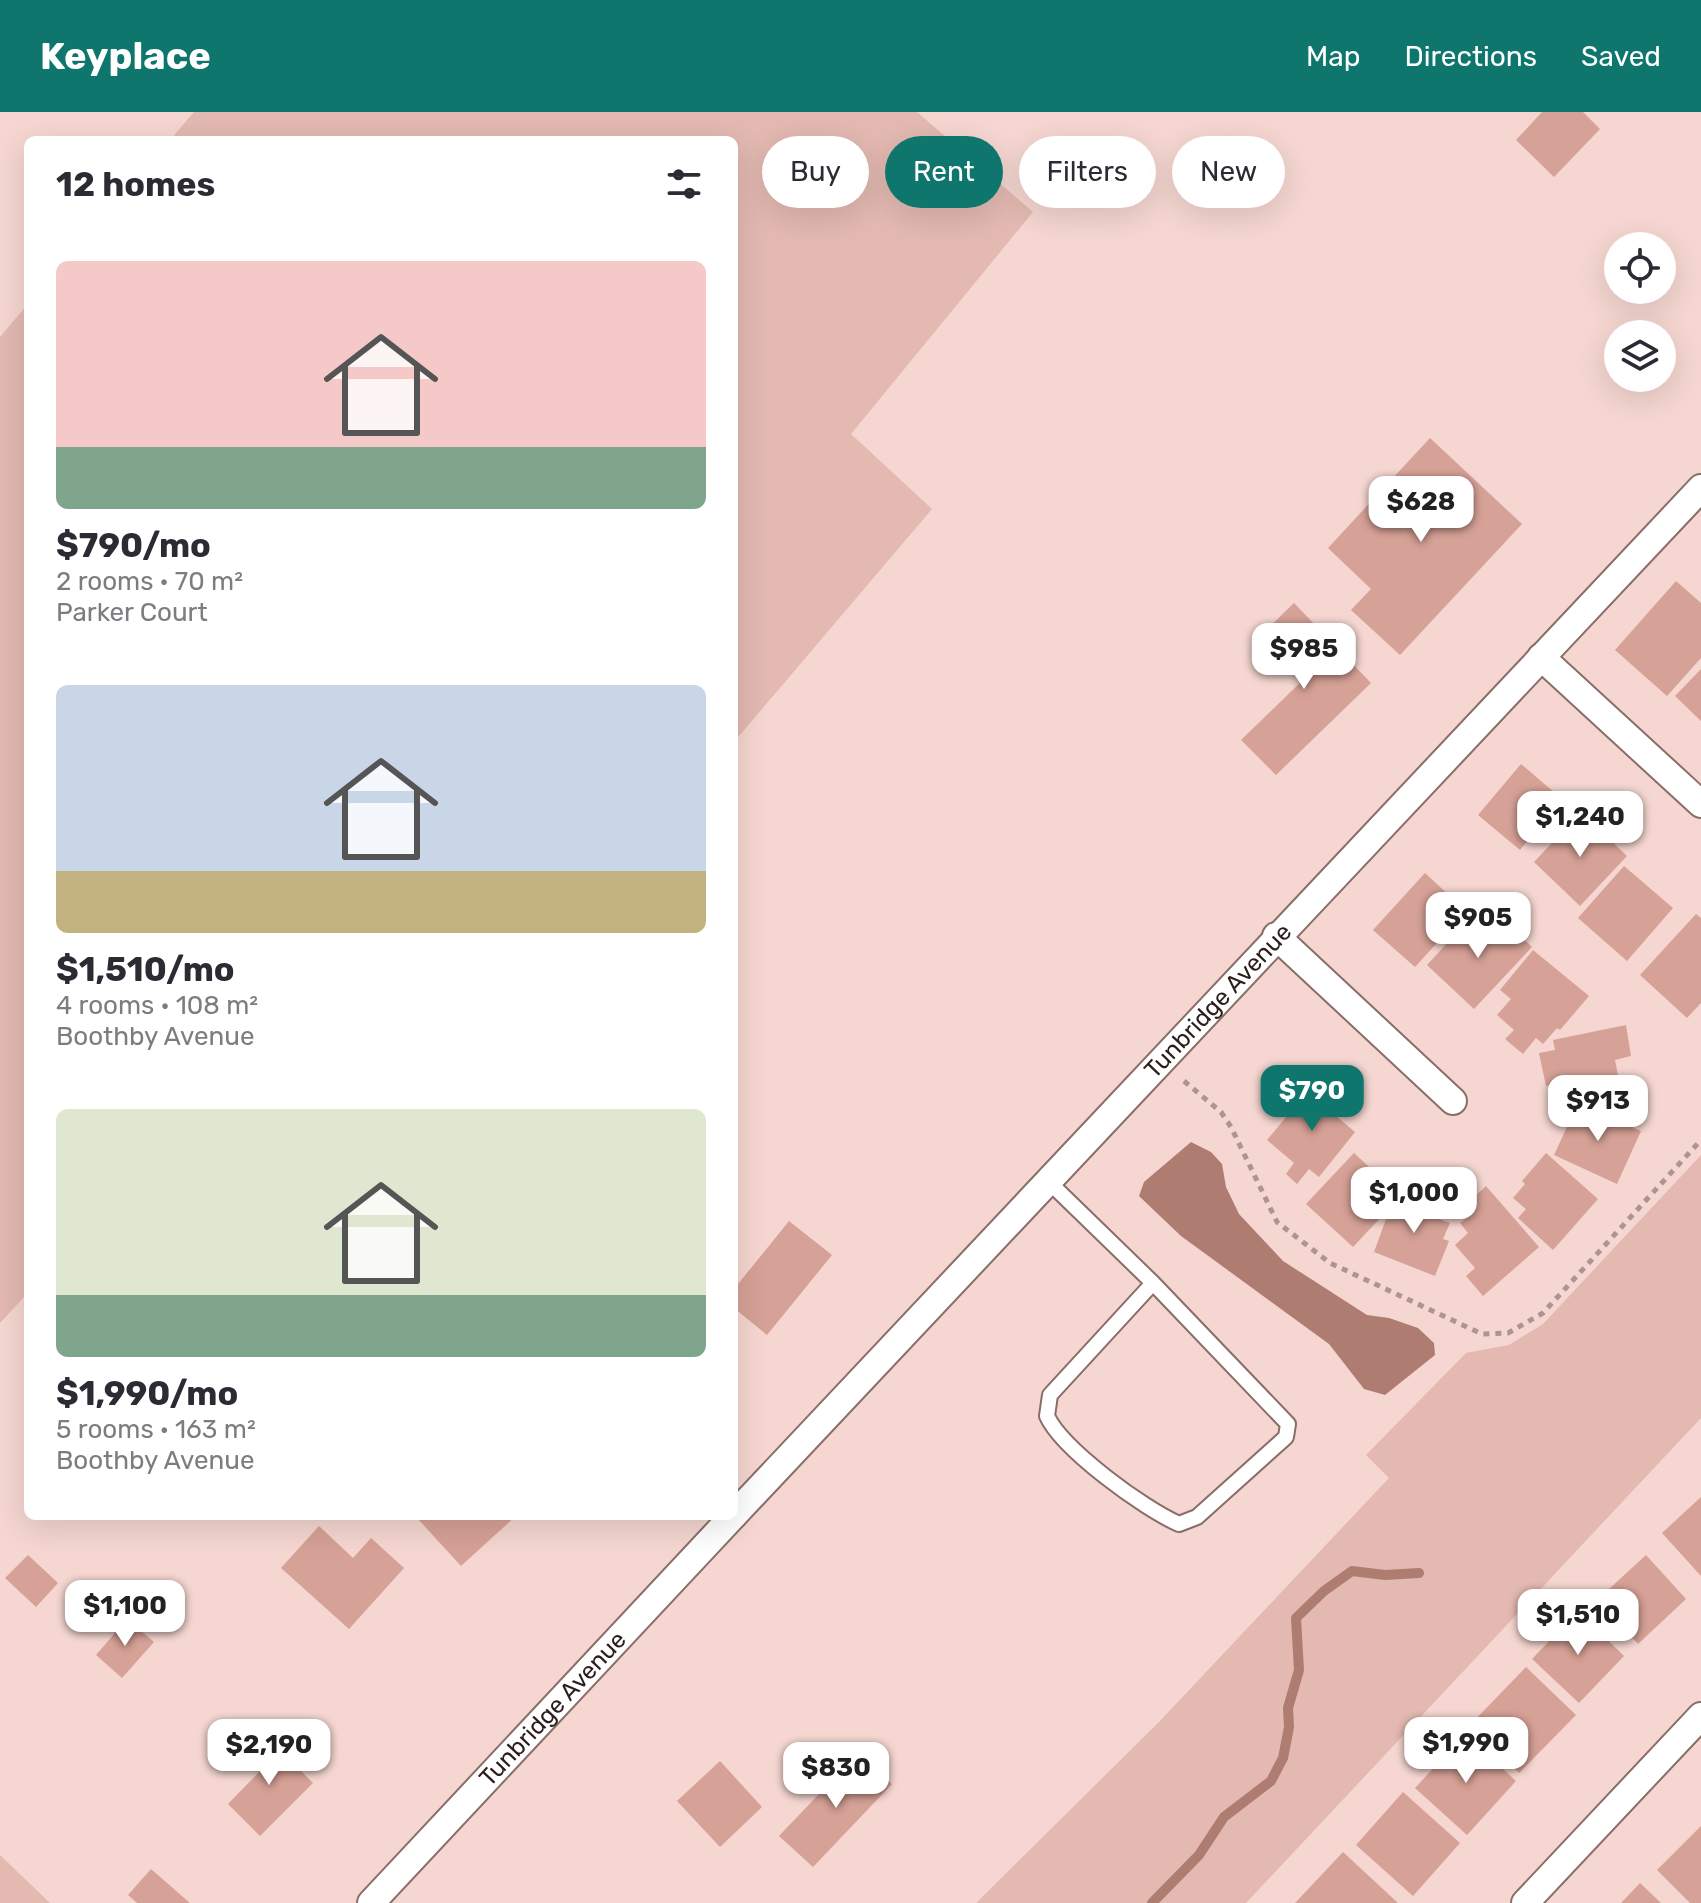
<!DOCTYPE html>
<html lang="en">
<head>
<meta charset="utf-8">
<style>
  :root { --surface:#fff; --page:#f7f7f7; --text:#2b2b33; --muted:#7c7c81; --accent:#0f766e }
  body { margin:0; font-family:Rubik,sans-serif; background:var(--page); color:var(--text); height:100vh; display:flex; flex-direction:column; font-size:30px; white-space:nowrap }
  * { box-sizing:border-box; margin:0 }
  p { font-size:26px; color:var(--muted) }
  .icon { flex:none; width:44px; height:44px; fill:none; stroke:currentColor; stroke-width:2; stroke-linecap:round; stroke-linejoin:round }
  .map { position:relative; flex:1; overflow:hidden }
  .side { position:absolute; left:24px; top:24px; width:714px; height:1384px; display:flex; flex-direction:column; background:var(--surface); border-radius:12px; box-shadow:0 8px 32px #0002 }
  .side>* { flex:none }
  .banner { position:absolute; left:762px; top:24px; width:760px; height:72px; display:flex; gap:16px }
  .tools { position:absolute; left:1604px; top:120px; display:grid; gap:16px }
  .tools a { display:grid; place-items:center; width:72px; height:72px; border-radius:50%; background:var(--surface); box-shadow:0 8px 32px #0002; font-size:40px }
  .price { position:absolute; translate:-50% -68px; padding:0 18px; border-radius:16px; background:#fff; color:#222; font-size:26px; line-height:52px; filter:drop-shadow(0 2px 4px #0008) }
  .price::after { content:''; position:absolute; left:50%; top:48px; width:24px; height:18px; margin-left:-12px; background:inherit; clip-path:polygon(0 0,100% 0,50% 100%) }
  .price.on { background:var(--accent); color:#fff }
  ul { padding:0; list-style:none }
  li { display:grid; align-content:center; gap:16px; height:424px; padding:0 32px }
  li span { display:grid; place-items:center; height:248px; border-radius:12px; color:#555 }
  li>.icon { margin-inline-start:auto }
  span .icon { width:144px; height:144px; fill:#fffc; stroke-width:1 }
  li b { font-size:34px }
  h2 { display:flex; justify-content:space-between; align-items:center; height:96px; padding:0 32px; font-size:34px }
  .pill { padding:0 28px; border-radius:36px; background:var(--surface); box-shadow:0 8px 32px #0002; font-size:28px; line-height:72px }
  .pill.on { background:var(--accent); color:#fff }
  header { display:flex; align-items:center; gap:48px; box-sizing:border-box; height:112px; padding:0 40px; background:var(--accent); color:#fff }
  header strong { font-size:38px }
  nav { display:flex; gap:44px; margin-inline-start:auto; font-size:28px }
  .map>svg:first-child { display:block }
  .green { fill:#e3b9b1 }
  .water { fill:#af7c72 }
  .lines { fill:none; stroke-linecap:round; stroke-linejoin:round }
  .stream { stroke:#af7c72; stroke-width:10 }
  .building { fill:#d6a196 }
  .service-casing { stroke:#896d68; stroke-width:18 }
  .minor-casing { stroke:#896d68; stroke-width:30 }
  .path { stroke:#ac9590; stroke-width:5; stroke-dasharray:6 6; stroke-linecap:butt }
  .service { stroke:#fff; stroke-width:14 }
  .minor { stroke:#fff; stroke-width:26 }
  .labels { text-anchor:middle; stroke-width:8; stroke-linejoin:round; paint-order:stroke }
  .street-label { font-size:24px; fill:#2a1f1d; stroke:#fee5e0 }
</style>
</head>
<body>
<header>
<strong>Keyplace</strong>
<nav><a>Map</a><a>Directions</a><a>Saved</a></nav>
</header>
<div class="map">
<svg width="1701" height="1791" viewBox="0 0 1701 1791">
  <rect width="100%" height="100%" fill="#f5d6d0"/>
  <path class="green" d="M 194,0 L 917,0 L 1033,100 L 851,322 L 932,397 L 734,630 L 734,28 L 170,28 Z
    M 28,192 L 28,1181 L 0,1211 L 0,225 Z
    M 1701,1043 L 1701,1306 L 1246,1791 L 976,1791 L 1159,1610 L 1389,1366 L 1366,1343 L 1466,1241 L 1509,1233 L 1543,1212 Z
    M 0,1743 L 50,1791 L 0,1791 Z"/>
  <path class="water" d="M 1191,1030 L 1211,1040 L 1222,1052 L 1226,1075 L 1239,1102 L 1283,1149 L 1367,1203 L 1389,1206 L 1418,1216 L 1434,1231 L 1435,1243 L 1385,1283 L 1364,1277 L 1329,1232 L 1181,1124 L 1139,1084 L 1144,1070 Z"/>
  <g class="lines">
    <path class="stream" d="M 1152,1791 L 1199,1743 L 1224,1705 L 1271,1669 L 1283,1646 L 1289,1615 L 1288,1596 L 1299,1558 L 1296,1506 L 1324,1479 L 1352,1459 L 1385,1463 L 1419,1461"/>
  </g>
  <path class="building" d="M 1542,0 L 1583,0 L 1600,17 L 1554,65 L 1516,28 Z
    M 1430,326 L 1522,412 L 1400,543 L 1351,498 L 1371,477 L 1328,436 Z
    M 1676,469 L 1701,491 L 1701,546 L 1667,584 L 1615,538 Z
    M 1294,491 L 1371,571 L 1276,663 L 1241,628 L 1305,566 L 1262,522 Z
    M 1701,557 L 1701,609 L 1675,584 Z
    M 1521,652 L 1562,687 L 1520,738 L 1478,703 Z
    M 1581,700 L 1627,744 L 1580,794 L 1534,750 Z
    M 1624,754 L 1673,796 L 1627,849 L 1578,806 Z
    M 1425,761 L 1466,799 L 1415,855 L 1373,818 Z
    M 1475,801 L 1506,830 L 1515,819 L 1532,835 L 1474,897 L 1427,853 Z
    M 1696,802 L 1701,806 L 1701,891 L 1687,906 L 1640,863 Z
    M 1533,838 L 1589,884 L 1560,918 L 1557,916 L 1543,932 L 1536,926 L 1523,942 L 1505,927 L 1514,918 L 1497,903 L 1511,887 L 1500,878 Z
    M 1626,913 L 1631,944 L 1615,948 L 1619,969 L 1574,978 L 1572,969 L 1546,974 L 1539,941 L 1555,938 L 1553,928 Z
    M 1317,968 L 1339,986 L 1329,998 L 1355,1020 L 1319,1065 L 1309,1057 L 1297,1072 L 1286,1062 L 1294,1051 L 1267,1028 Z
    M 1578,991 L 1641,1019 L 1617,1072 L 1554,1043 Z
    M 1354,1041 L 1395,1079 L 1377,1098 L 1383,1103 L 1353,1135 L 1306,1092 Z
    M 1546,1041 L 1598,1087 L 1553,1138 L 1518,1106 L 1526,1097 L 1513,1086 L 1525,1072 L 1522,1069 Z
    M 1486,1074 L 1539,1135 L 1483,1184 L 1466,1164 L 1475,1156 L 1455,1133 L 1468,1121 L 1460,1111 L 1469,1104 L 1462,1096 Z
    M 1405,1079 L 1438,1092 L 1433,1105 L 1450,1111 L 1443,1127 L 1449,1129 L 1435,1164 L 1374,1140 L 1389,1099 L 1396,1102 Z
    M 789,1109 L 832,1143 L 767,1223 L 734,1196 L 734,1177 Z
    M 1701,1385 L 1701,1464 L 1662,1421 Z
    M 419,1404 L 516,1404 L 461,1454 L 417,1406 Z
    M 319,1414 L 353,1446 L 371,1426 L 404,1456 L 349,1517 L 281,1456 Z
    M 28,1443 L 58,1471 L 36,1495 L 5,1466 Z
    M 1646,1443 L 1686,1487 L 1638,1532 L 1597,1488 Z
    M 1578,1499 L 1624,1544 L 1579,1591 L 1532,1547 Z
    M 127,1507 L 154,1530 L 122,1566 L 96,1543 Z
    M 1526,1555 L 1576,1603 L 1519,1661 L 1470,1613 Z
    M 263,1621 L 313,1671 L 260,1724 L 228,1692 L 262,1657 L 245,1640 Z
    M 1465,1622 L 1516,1669 L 1467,1723 L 1415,1676 Z
    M 859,1640 L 892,1672 L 813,1755 L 779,1724 Z
    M 720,1649 L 762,1695 L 720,1735 L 677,1689 Z
    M 1403,1680 L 1460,1731 L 1413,1784 L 1356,1733 Z
    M 1701,1714 L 1701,1791 L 1690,1791 L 1657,1758 Z
    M 1343,1740 L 1398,1791 L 1295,1791 Z
    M 151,1757 L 190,1791 L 137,1791 L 128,1783 Z
    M 1640,1771 L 1661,1791 L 1621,1791 Z"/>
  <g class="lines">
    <g class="service-casing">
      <path id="service" d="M 1048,1069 L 1153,1171 L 1288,1312 L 1286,1325 L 1197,1405 L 1179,1412 C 1144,1397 1062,1337 1047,1304 L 1050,1283 L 1153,1171"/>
    </g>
    <g class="minor-casing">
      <g id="minor">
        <path d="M 1541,545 L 1701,692"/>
        <path d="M 1276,824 L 1453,989"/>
        <path id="s1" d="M 734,1403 L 1701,376"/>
        <path id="s2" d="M 371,1791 L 733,1404"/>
        <path d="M 1525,1791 L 1701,1604"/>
      </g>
    </g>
    <path class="path" d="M 1184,969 L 1221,1000 L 1231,1015 L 1277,1110 L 1330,1151 L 1482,1222 L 1508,1221 L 1543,1201 L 1701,1028"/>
    <use href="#service" class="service"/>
    <use href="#minor" class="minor"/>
  </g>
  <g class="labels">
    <g class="street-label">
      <text dy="8" stroke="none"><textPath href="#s1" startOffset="706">Tunbridge Avenue</textPath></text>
      <text dy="8" stroke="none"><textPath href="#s2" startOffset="266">Tunbridge Avenue</textPath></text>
    </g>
  </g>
</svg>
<div class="tools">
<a><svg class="icon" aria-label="locate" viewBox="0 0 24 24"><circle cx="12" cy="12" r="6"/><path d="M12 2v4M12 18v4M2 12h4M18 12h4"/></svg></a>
<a><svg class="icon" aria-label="layers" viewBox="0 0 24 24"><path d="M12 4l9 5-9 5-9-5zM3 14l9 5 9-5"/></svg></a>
</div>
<b class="price" style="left:1421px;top:432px">$628</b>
<b class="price" style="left:1304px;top:579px">$985</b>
<b class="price" style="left:1580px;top:747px">$1,240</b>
<b class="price" style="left:1478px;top:848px">$905</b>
<b class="price on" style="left:1312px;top:1021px">$790</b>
<b class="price" style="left:1598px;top:1031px">$913</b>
<b class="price" style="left:1414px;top:1123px">$1,000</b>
<b class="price" style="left:125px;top:1536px">$1,100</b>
<b class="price" style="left:1578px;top:1545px">$1,510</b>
<b class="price" style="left:1466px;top:1673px">$1,990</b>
<b class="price" style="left:269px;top:1675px">$2,190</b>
<b class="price" style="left:836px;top:1698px">$830</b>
<div class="banner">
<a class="pill">Buy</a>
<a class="pill on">Rent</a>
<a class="pill">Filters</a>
<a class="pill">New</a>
</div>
<section class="side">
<h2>12 homes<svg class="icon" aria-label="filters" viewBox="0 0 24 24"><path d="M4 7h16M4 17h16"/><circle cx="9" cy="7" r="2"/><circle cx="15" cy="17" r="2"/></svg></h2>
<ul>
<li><span style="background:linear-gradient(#f6c9c9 75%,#7fa58c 0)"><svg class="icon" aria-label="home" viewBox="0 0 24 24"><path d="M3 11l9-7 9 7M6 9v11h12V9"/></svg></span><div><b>$790/mo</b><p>2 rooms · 70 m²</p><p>Parker Court</p></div></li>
<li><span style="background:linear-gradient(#c9d6e8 75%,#c2b280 0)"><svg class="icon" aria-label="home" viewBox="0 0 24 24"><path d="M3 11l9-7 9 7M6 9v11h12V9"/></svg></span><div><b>$1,510/mo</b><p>4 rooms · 108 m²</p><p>Boothby Avenue</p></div></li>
<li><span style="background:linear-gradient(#dfe7d0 75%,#7fa58c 0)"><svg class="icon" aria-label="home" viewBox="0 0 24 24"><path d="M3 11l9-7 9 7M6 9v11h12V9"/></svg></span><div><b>$1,990/mo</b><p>5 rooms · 163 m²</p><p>Boothby Avenue</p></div></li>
</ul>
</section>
</div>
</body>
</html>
